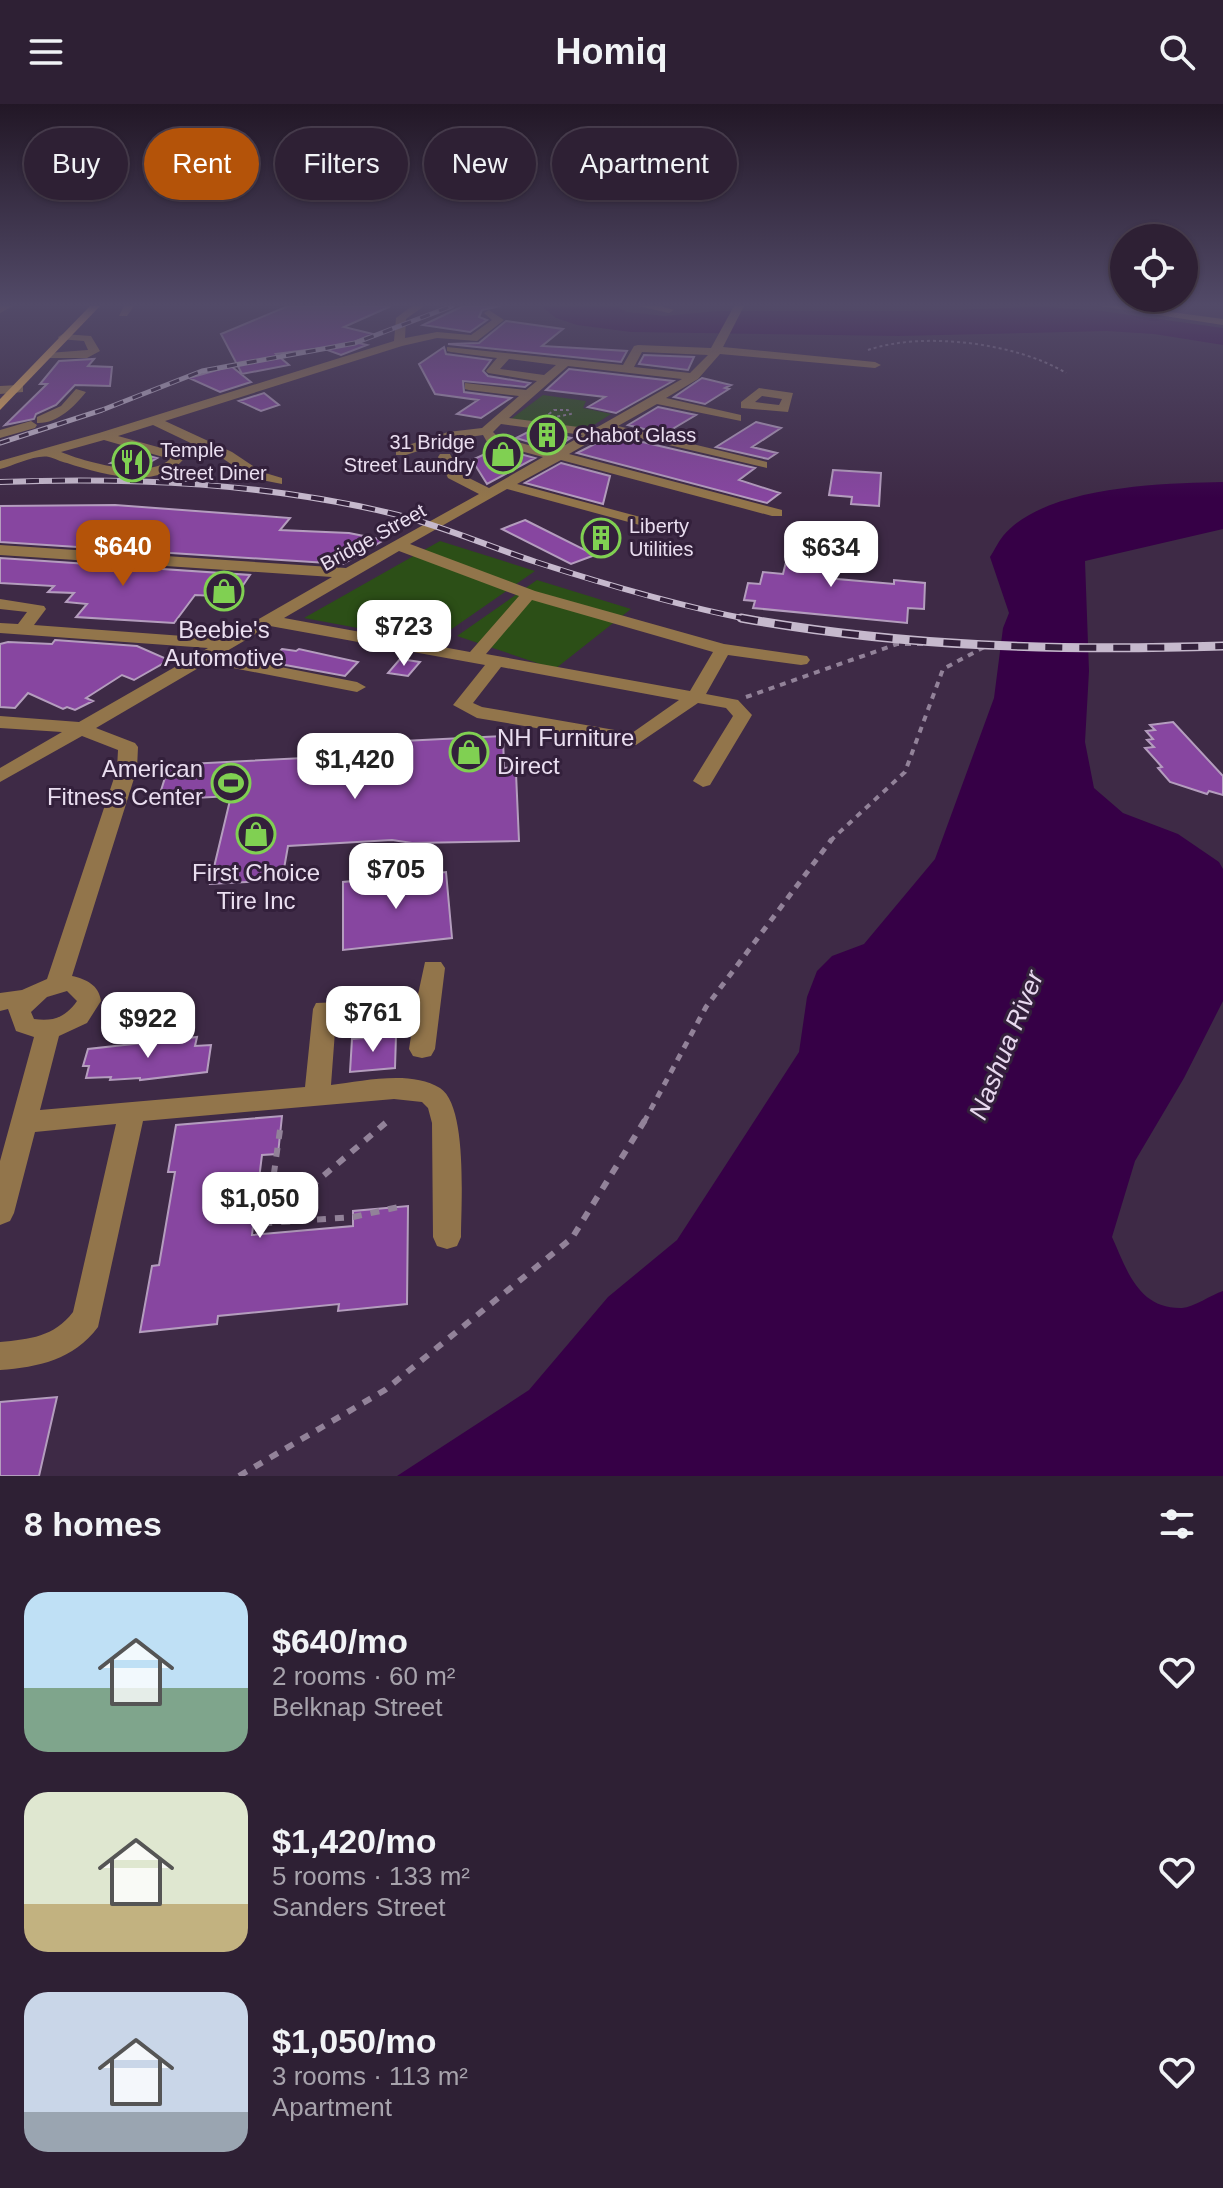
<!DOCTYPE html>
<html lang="en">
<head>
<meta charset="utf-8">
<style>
  :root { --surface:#2e2034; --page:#36283c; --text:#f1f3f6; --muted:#a7a3ac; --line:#493e4f; --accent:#b45309 }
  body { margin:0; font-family:Helvetica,sans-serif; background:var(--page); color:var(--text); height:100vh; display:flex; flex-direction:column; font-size:30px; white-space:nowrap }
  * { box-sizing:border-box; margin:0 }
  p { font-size:26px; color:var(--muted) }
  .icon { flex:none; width:44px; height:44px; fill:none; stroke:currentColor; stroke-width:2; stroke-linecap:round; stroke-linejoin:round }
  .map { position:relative; height:1372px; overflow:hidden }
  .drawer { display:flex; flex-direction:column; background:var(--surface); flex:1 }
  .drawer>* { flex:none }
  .guide { position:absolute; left:24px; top:24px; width:800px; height:72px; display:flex; gap:16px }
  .tools { position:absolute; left:1110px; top:120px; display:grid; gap:16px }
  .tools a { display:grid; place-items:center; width:88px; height:88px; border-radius:50%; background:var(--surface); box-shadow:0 2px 6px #0004,0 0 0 2px var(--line); font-size:40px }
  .price { position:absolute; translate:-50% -68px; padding:0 18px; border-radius:16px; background:#fff; color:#222; font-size:26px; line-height:52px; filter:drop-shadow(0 2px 4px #0008) }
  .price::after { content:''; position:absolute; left:50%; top:48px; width:24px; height:18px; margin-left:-12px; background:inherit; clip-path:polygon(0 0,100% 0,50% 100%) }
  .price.selected { background:var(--accent); color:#fff }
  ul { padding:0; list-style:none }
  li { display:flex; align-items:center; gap:24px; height:200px; padding:0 24px }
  li span { display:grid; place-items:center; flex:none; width:224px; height:160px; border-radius:24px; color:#555 }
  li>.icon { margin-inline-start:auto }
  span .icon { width:96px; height:96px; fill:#fffc; stroke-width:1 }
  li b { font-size:34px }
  h2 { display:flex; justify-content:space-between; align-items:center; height:96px; padding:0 24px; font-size:34px }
  .pill { padding:0 28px; border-radius:36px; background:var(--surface); box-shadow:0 2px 6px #0004,0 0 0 2px var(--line); font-size:28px; line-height:72px }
  .pill.selected { background:var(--accent); color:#fff }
  header { display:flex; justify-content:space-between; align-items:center; height:104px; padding:0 24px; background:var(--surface); font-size:36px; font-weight:600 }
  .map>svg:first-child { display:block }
  .green { fill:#2c4f17 }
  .water { fill:#360046 }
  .building { fill:#8746a0; stroke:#b49dbe; stroke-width:2 }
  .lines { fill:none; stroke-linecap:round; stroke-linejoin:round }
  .path-far3 { stroke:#928299; stroke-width:2; stroke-dasharray:3 3; stroke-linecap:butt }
  .path-far2 { stroke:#928299; stroke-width:4; stroke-dasharray:6 6; stroke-linecap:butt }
  .path-far1 { stroke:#928299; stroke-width:5; stroke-dasharray:7 7; stroke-linecap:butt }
  .path { stroke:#928299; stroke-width:6; stroke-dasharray:9 9; stroke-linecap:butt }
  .minor { fill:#92754b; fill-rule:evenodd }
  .major { fill:#f0b559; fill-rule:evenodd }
  .rail-far2-casing { stroke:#c6b9cd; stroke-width:5 }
  .rail-far1-casing { stroke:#c6b9cd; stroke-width:6 }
  .rail-casing { stroke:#c6b9cd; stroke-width:9 }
  .rail-far2 { stroke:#33203b; stroke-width:3; stroke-dasharray:10; stroke-linecap:butt }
  .rail-far1 { stroke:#33203b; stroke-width:4; stroke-dasharray:13; stroke-linecap:butt }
  .rail { stroke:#33203b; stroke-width:6; stroke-dasharray:17; stroke-linecap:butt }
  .labels { text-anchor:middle; stroke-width:6; stroke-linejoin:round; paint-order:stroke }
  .far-poi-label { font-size:20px; fill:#eadef0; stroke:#33203b; text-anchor:start }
  .far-street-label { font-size:20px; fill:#eadef0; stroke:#33203b }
  .poi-label { font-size:24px; fill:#eadef0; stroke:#33203b }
  .water-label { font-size:26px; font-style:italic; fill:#e8d8ef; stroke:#33203b }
</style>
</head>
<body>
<header><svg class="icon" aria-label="menu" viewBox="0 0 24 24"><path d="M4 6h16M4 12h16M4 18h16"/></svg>Homiq<svg class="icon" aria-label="search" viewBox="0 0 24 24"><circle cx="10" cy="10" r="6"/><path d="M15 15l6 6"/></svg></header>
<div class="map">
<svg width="1223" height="1372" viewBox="0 0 1223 1372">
  <rect width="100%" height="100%" fill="#3e2a46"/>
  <path class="green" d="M 543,291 L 586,297 L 583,304 L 611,310 L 586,326 L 511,315 Z
    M 440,437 L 535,467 L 433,538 L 304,514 Z
    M 537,476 L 631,505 L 555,565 L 457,532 Z"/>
  <path class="water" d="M 541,202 L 616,202 L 627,208 L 664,212 L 718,207 L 911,207 L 1041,203 L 1094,206 L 1223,224 L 1223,241 L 1154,230 L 1107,227 L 898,232 L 631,228 L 577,221 L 556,214 Z
    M 1223,378 L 1223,425 L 1085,457 L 1089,567 L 1085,638 L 1094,684 L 1123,709 L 1178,730 L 1219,758 L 1223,765 L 1223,897 L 1184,974 L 1135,1057 L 1112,1133 C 1127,1166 1138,1205 1182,1204 C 1194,1203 1211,1191 1223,1187 L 1223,1372 L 397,1372 L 529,1286 L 608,1193 L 677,1136 L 799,948 L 807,893 L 817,867 L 832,852 L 864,840 L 935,755 L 994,594 L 1003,524 L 1009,509 L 990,453 C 994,447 998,438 1003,432 C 1044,382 1164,379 1223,378 Z"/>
  <path class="building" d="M 288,202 L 391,202 L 344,223 L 373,230 L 354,238 L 367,241 L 341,251 L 322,244 L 276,250 L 289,261 L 242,270 L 221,230 Z
    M 463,202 L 500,202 L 482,206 L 479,213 L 487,216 L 470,228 L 423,221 Z
    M 506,217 L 563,225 L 542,242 L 627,247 L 621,258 L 448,240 L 479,239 Z
    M 444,243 L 446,250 L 491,256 L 483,267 L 488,272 L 530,279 L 525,283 L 463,277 L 464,288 L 511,294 L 481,314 L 457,310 L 478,296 L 435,290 L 419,260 Z
    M 644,251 L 694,253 L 688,266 L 639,260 Z
    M 94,255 L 88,262 L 112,263 L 110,282 L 75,281 L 56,301 L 36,310 L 34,315 L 5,321 L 47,280 L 40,280 L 59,257 Z
    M 231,262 L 251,278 L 220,288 L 189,274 Z
    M 569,265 L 673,277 L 616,309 L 588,303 L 605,293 L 546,286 Z
    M 702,274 L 731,281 L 725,284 L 729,285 L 705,300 L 674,293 Z
    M 264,289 L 279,301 L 261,307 L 239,297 Z
    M 658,303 L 696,311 L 664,330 L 628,321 Z
    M 756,318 L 781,324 L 752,343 L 777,349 L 768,355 L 716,343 Z
    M 530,327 L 558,331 L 571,334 L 553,345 L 516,334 Z
    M 612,331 L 755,364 L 739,376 L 780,389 L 767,399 L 577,349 Z
    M 498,344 L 535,354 L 487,380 L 472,356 Z
    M 131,348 L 149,352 L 157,354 L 145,361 L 111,359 Z
    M 561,359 L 610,372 L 603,400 L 525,379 Z
    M 833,366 L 881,369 L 879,402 L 851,400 L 852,393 L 829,391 Z
    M 115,401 L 290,414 L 280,426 L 349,429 L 384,436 L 343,460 L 0,438 L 0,402 Z
    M 525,416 L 595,451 L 571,460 L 502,425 Z
    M 794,426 L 816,427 L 814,446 L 821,447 L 819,458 L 828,459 L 826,474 L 894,480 L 894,476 L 925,479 L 924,505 L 908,504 L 907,519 L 753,504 L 755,497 L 744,496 L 748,479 L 760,480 L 763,468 L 783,470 Z
    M 0,454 L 250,471 L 235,493 L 195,491 L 174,519 L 76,513 L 87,500 L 66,498 L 74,489 L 48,488 L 54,482 L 0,479 Z
    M 55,536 L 137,542 L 169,556 L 134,576 L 122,571 L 86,594 L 93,597 L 75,606 L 67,603 L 63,605 L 28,589 L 15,604 L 0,603 L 0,540 L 8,538 L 52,540 Z
    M 282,545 L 296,547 L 299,545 L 358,558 L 345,572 L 269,558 Z
    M 400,555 L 420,558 L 408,572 L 388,569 Z
    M 1173,618 L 1223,672 L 1223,691 L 1209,687 L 1207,690 L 1170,678 L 1158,664 L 1162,663 L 1145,644 L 1154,643 L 1147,636 L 1153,635 L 1146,627 L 1155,626 L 1150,621 Z
    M 503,632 L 504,664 L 514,663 L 516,669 L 519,737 L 412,739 L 392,736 L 288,742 L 282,776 L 210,780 L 231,692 L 158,696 L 169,661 L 303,654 L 301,669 L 338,668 L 342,640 Z
    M 446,768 L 452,834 L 343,846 L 343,778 Z
    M 396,931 L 395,964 L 350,968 L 352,935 Z
    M 197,933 L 195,942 L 211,941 L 207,968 L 140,976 L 140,974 L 110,976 L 111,973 L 86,974 L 89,962 L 83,962 L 88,945 Z
    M 282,1012 L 278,1050 L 262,1051 L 252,1131 L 353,1122 L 353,1107 L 408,1102 L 407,1200 L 338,1207 L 339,1200 L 218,1212 L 217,1220 L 140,1228 L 152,1162 L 159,1161 L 175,1068 L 168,1068 L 176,1021 Z
    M 57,1293 L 39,1372 L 0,1372 L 0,1298 Z"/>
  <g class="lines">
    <path class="path-far3" d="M 868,246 C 923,227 1017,239 1066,269
      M 554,306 L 568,306 L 571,310 L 554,313 L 549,310 Z"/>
    <path class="path-far2" d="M 746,593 L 897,540 L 988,540
      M 830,737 L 905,668 L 943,565 L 990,540"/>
    <path class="path-far1" d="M 644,1018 L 706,903 L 832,735"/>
    <path class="path" d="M 280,1026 L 267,1119 L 353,1113 L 403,1102
      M 269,1118 L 389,1016
      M 239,1372 L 385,1286 L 572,1134 L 645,1016"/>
    <path class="minor" d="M 0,202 L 13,202 L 0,209 Z
      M 124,202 L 134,202 L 127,212 L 119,212 Z
      M 412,202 L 424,202 L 406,215 L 405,234 L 437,228 L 471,231 L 492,216 L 484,209 L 489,206 L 504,216 L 477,237 L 437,234 L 402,242 L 165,317 L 232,348 L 262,368 L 282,374 L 282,380 L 252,374 L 222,354 L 153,321 L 118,332 L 183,350 L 185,353 C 161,388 100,370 67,359 C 61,358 54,354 49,353 C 36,350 13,362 0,365 L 0,357 L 99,329 L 394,237 L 396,214 ZM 104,336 L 170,355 C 149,376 85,358 61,348 Z
      M 638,202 L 661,202 L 674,206 L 669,209 Z
      M 734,202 L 744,202 L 723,243 L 875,258 L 881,261 L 875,264 L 720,250 L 698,275 L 666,294 L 741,311 L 741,317 L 657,300 L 618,322 L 767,358 L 767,364 L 609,327 L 569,350 L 782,406 L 782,412 L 772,412 L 561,356 L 517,380 L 674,422 L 676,425 L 669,429 L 507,385 L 410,440 L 535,487 L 724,540 L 807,552 L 810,556 L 807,560 L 801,561 L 728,551 L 706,590 L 738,596 L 752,611 L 710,681 L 703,683 L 693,677 L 733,612 L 726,604 L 698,599 L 636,641 L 477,614 L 453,601 L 485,561 L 270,522 L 220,551 L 357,578 L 366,583 L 357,588 L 207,559 L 96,624 L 135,639 L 138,643 L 137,665 L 72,872 C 86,875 99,881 101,897 L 87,919 L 59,932 L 40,1006 L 305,983 L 313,905 L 316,899 L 417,895 L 425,858 L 441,858 L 445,864 L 435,945 L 431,952 L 422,954 L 413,952 L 409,945 L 414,913 L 336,914 L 331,981 C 363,977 411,966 440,984 C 468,1002 461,1101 461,1133 L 457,1142 L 447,1145 L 437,1142 L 433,1133 L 432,1019 L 428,1004 L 422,998 L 394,995 L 143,1017 L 98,1223 C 73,1256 39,1263 0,1266 L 0,1238 C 30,1235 54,1233 73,1208 L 116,1020 L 35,1028 L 14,1109 L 10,1117 L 0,1121 L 0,1057 L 34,933 L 16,927 L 8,905 L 0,907 L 0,889 L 22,886 L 47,875 L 117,665 L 118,646 L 82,632 L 0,678 L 0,664 L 62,628 L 0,624 L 0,612 L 79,618 L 208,544 L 0,529 L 0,519 L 18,520 L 27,508 L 0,505 L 0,495 L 44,502 L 46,505 L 34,521 L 224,535 L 332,473 L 0,451 L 0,441 L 346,464 L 479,390 L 448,374 L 438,353 L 440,350 L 450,350 L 459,369 L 489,384 L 543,353 L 487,338 L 483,331 L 455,335 L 406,351 L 396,351 L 396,345 L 448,328 L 482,324 L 519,292 L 469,286 L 465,285 L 465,279 L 526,286 L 537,277 L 488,269 L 486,267 L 497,254 L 451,248 L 447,247 L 447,243 L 623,261 L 634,242 L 638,241 L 711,244 ZM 642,248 L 708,251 L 690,269 L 634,263 ZM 509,255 L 556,261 L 544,271 L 500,265 ZM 568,262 L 682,275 L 594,325 L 509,314 ZM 501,320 L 583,331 L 553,348 L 497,332 L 493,328 ZM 399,447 L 519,492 L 470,548 L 284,514 ZM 532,496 L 713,548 L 690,587 L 486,550 ZM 501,563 L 679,596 L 632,629 L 482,603 L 473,599 ZM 67,887 L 77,897 C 66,913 53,918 34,915 L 31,908 L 47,893 Z
      M 1100,202 L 1126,202 L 1223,215 L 1223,221 Z
      M 63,230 L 91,232 L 100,247 L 87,254 L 44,254 L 44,250 L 48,249 L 88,246 L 84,237 L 59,235 L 58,233 Z
      M 19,281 L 23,282 L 23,288 L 0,290 L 0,282 Z
      M 759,284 L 793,289 L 788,308 L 741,304 L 741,298 ZM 762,292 L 782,295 L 779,301 L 755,298 Z
      M 76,285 L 86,288 C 74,303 57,320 37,319 L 37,313 L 61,302 Z
      M 31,317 L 37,321 L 35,324 L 0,334 L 0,326 Z"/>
    <path class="major" d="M 90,202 L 100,202 L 0,306 L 0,295 Z"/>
    <g class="rail-far2-casing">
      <path id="rail-far2" d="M 0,339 L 102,306 L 202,267 L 355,239 L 452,202"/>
    </g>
    <g class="rail-far1-casing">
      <path id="rail-far1" d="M 0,378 C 133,373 268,379 398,411 C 445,423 490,443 536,458 C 607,481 679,502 752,516"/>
    </g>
    <g class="rail-casing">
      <path id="rail" d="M 741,514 C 901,543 1061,547 1223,542"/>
    </g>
    <use href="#rail-far2" class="rail-far2"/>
    <use href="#rail-far1" class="rail-far1"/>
    <use href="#rail" class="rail"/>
  </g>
  <linearGradient id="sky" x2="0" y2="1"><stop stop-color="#221726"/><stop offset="0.51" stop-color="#524a68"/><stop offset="1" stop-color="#524a68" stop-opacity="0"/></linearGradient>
  <rect width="1223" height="394" fill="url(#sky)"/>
  <defs>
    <g id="building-ring" transform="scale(2)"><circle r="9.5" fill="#33203b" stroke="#80d052" stroke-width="1.5"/><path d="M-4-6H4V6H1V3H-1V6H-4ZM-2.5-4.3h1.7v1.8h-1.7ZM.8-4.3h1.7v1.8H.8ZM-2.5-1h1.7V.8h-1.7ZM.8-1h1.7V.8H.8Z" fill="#80d052"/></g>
    <g id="shop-ring" transform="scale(2)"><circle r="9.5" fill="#33203b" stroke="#80d052" stroke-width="1.5"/><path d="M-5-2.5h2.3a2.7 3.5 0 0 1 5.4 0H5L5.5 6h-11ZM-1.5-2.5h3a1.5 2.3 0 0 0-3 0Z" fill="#80d052"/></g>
    <g id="restaurant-ring" transform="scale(2)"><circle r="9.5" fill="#33203b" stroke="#80d052" stroke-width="1.5"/><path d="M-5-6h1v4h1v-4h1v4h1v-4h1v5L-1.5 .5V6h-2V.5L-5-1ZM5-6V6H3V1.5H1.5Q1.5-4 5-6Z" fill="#80d052"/></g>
    <g id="stadium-ring" transform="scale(2)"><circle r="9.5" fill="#33203b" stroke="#80d052" stroke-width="1.5"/><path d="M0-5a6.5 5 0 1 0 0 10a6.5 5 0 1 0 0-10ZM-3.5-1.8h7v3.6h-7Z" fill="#80d052"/></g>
  </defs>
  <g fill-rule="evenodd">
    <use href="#building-ring" x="547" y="331"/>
    <use href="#shop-ring" x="503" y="350"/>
    <use href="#restaurant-ring" x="132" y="358"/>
    <use href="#building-ring" x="601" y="434"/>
    <use href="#shop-ring" x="224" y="487"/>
    <use href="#shop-ring" x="469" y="648"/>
    <use href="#stadium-ring" x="231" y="679"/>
    <use href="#shop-ring" x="256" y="730"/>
  </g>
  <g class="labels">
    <g class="far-poi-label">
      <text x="575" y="338">Chabot Glass</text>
      <text x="475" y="345" text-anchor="end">31 Bridge<tspan x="475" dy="23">Street Laundry</tspan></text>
      <text x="160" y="353">Temple<tspan x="160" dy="23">Street Diner</tspan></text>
      <text x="629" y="429">Liberty<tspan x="629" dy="23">Utilities</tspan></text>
    </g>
    <g class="far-street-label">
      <text transform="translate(373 433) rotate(-29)" y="7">Bridge Street</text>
    </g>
    <g class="poi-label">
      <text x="224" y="534">Beebie's<tspan x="224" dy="28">Automotive</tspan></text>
      <text x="497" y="642" text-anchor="start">NH Furniture<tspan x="497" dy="28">Direct</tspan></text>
      <text x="203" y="673" text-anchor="end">American<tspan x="203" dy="28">Fitness Center</tspan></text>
      <text x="256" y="777">First Choice<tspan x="256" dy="28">Tire Inc</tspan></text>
    </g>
    <g class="water-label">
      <text transform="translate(1006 941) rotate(-68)" y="9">Nashua River</text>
    </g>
  </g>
</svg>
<div class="tools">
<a><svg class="icon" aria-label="locate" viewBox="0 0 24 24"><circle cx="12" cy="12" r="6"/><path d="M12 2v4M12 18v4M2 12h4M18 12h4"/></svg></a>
</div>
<b class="price selected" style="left:123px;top:484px">$640</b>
<b class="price" style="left:831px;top:485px">$634</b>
<b class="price" style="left:404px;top:564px">$723</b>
<b class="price" style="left:355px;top:697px">$1,420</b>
<b class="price" style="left:396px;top:807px">$705</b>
<b class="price" style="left:373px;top:950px">$761</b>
<b class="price" style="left:148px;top:956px">$922</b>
<b class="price" style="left:260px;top:1136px">$1,050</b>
<div class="guide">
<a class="pill">Buy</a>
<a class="pill selected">Rent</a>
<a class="pill">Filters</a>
<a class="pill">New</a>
<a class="pill">Apartment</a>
</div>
</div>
<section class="drawer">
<h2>8 homes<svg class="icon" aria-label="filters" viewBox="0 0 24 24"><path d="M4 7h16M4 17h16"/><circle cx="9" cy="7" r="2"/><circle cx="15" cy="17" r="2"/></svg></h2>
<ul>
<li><span style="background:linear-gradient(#bfe0f5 60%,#7fa58c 0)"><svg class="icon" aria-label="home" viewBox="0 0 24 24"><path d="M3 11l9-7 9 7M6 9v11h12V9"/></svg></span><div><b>$640/mo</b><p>2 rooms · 60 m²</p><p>Belknap Street</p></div><svg class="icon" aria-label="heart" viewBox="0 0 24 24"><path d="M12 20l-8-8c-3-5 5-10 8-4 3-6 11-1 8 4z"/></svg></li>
<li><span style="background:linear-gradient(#dfe7d0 70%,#c2b280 0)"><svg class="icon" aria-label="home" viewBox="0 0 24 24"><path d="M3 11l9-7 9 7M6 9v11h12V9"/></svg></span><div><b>$1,420/mo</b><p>5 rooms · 133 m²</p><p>Sanders Street</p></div><svg class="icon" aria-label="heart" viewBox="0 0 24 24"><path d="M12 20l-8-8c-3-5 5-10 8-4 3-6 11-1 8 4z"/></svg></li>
<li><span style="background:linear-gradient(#c9d6e8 75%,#9aa5b1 0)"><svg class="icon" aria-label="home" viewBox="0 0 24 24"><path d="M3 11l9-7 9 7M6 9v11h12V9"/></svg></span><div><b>$1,050/mo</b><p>3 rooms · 113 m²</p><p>Apartment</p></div><svg class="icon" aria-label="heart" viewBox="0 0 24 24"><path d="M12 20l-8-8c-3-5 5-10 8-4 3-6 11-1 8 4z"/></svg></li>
</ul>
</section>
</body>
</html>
